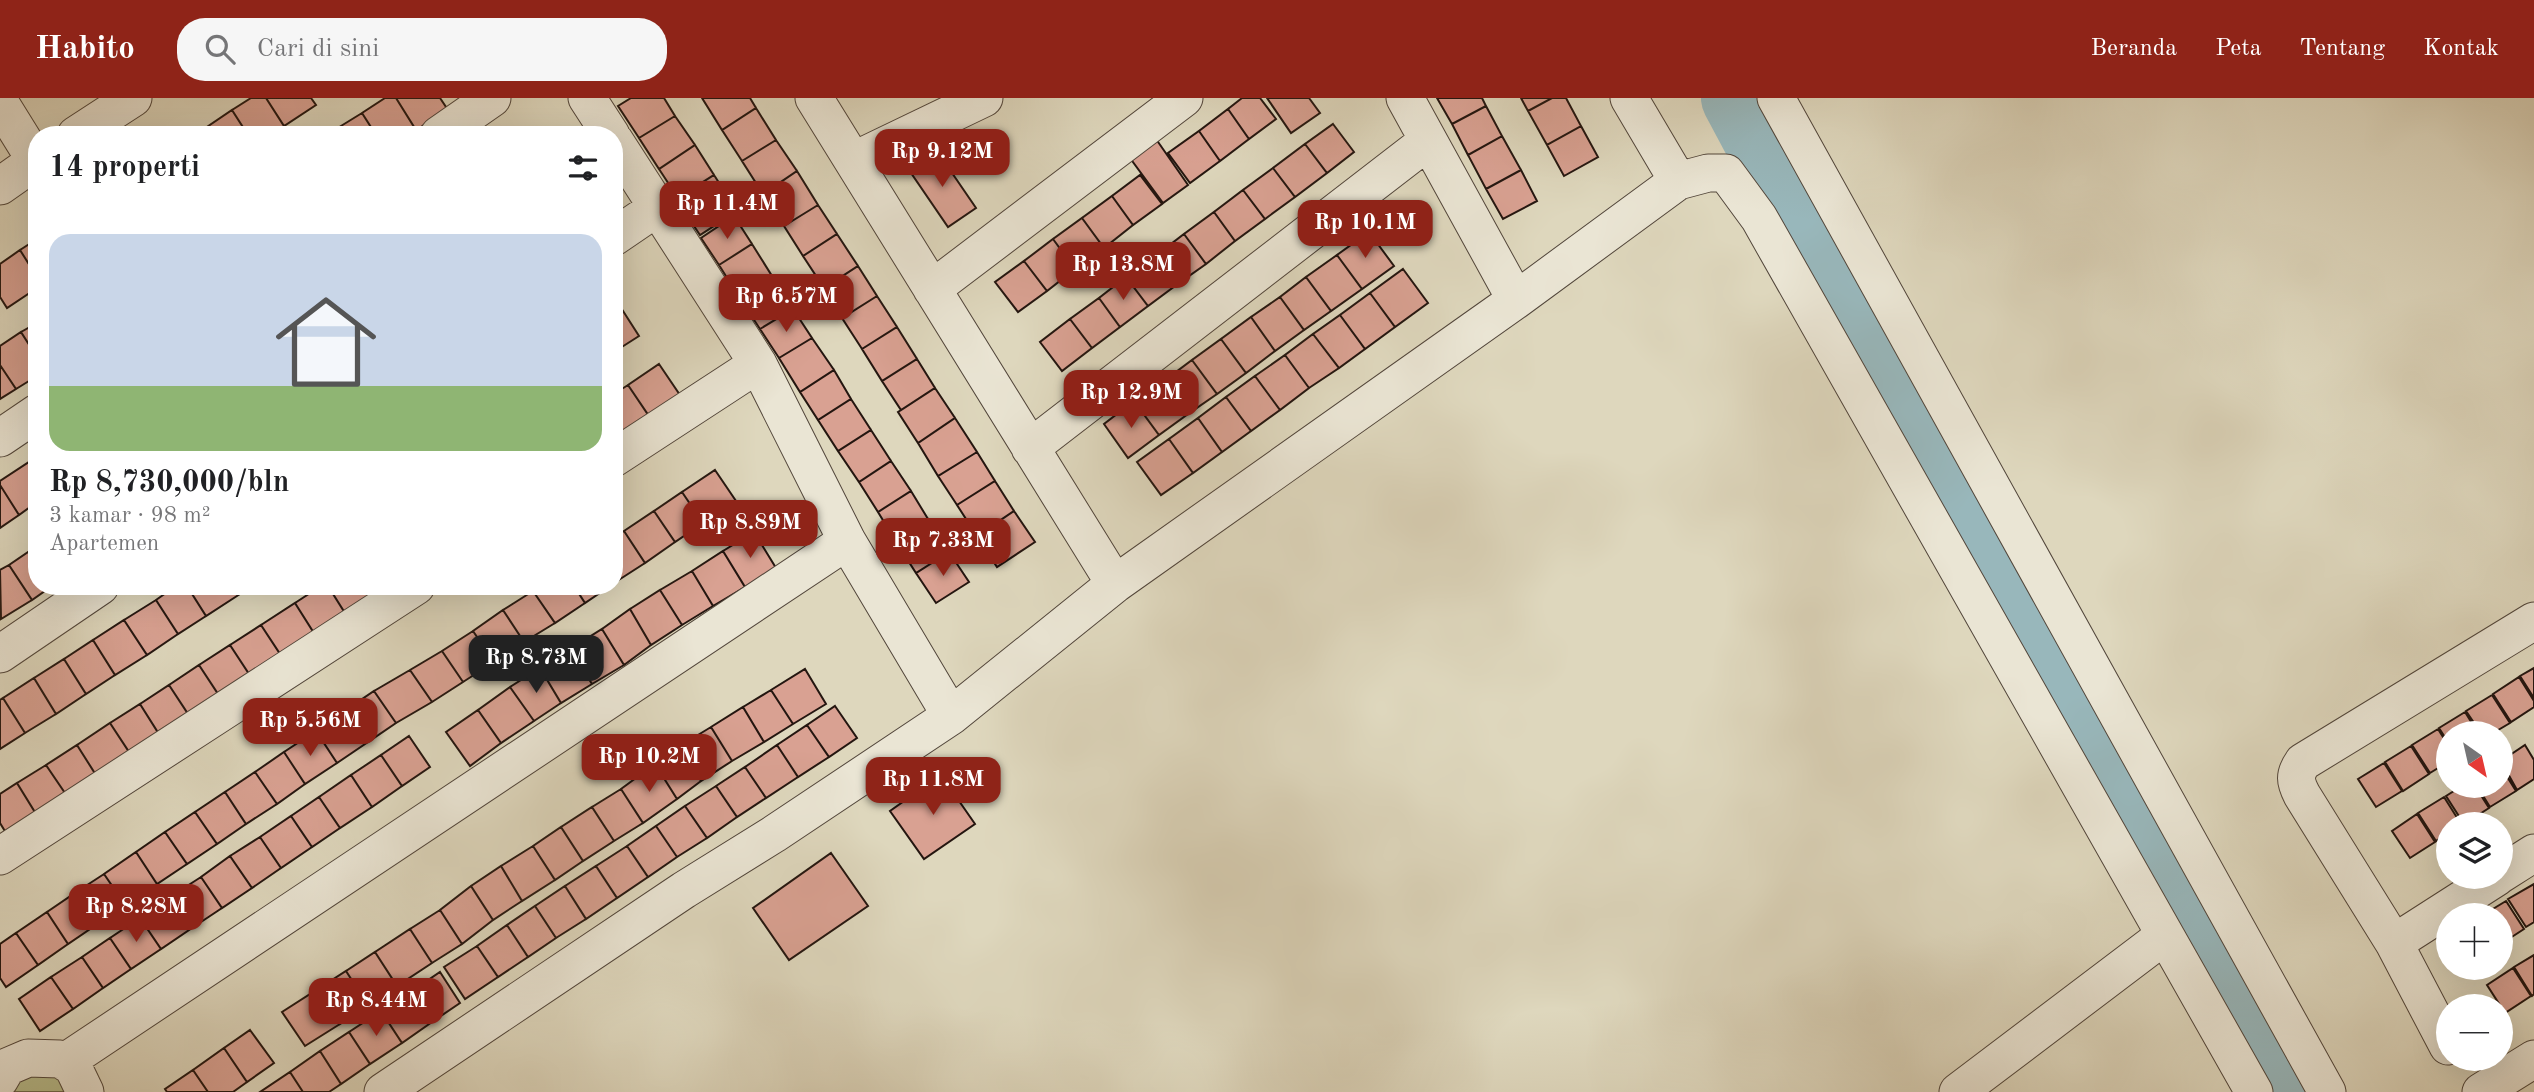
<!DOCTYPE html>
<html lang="id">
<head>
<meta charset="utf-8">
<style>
  :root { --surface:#fff; --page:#f6f6f6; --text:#202124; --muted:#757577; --accent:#8f2418 }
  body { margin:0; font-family:"Old Standard TT",serif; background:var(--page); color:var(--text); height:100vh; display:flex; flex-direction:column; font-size:26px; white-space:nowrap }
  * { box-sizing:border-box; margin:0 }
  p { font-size:23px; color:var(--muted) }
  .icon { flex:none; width:38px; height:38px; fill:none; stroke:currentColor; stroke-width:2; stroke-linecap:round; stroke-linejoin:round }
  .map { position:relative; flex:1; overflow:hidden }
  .details { position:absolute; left:28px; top:28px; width:595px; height:469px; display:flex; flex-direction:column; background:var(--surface); border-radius:28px; box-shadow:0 7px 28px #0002 }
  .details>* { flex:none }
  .needle { width:46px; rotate:146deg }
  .buttons { position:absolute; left:2436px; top:623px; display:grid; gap:14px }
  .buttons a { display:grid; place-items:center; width:77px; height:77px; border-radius:50%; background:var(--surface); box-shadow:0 7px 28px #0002; font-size:35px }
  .price { position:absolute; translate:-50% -60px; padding:0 16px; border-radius:14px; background:var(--accent); color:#fff; font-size:23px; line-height:46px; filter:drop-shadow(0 2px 4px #0008) }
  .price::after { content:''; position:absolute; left:50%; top:42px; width:21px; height:16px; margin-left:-10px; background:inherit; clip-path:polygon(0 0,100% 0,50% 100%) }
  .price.current { background:#222; color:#fff }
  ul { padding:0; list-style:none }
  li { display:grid; align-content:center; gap:14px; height:371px; padding:0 21px }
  li span { display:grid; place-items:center; height:217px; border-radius:21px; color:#555 }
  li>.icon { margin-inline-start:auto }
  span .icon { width:126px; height:126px; fill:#fffc; stroke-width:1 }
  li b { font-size:30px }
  h2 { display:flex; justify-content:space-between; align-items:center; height:84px; padding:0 21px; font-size:30px }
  header { display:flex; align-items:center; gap:42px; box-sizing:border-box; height:98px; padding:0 35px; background:var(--accent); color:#fff }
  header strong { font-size:33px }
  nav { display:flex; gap:38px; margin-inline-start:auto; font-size:24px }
  .search { width:490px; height:63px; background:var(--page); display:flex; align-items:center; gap:18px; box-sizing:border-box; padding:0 24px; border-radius:28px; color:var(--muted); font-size:26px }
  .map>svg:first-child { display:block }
  .green { fill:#b7bd8d; stroke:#6e6a4e; stroke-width:2 }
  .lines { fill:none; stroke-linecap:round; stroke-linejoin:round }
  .river { stroke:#98b7bb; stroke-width:72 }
  .building { fill:#d9a192; stroke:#241610; stroke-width:2 }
  .minor-casing { stroke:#52463b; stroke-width:39 }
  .minor { stroke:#eae5d4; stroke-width:37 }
</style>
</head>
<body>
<header>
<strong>Habito</strong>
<div class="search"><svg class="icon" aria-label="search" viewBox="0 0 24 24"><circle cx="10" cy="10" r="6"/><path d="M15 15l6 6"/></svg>Cari di sini</div>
<nav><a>Beranda</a><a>Peta</a><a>Tentang</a><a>Kontak</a></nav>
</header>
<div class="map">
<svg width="2534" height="994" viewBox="0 0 2534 994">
  <rect width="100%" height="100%" fill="#ded7bd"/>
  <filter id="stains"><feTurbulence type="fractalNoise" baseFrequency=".00286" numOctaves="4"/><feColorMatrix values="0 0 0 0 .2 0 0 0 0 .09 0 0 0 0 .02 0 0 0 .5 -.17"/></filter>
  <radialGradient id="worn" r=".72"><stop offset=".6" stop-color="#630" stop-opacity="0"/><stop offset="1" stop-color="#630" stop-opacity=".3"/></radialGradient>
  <path class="green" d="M 1737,0 L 1776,0 L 2327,994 L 2298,994 L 1785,90 Z
    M 28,960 L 85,994 L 0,994 Z"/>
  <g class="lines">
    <path class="river" d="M 1737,0 L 1785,90 L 2297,994"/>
  </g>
  <path class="building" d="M 251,0 L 266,0 L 284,28 L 270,37 L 248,37 L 232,12 Z
    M 266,0 L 311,0 L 316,7 L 284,28 Z
    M 385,0 L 396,0 L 416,32 L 409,37 L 376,37 L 362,15 Z
    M 396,0 L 440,0 L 448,12 L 416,32 Z
    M 631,0 L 664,0 L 675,18 L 639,40 L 618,8 Z
    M 702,0 L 750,0 L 756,10 L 722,32 Z
    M 1242,0 L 1260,0 L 1276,21 L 1249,41 L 1228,11 Z
    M 1267,0 L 1309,0 L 1320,15 L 1291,35 Z
    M 1437,0 L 1482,0 L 1486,8 L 1452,26 Z
    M 1521,0 L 1552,0 L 1528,13 Z
    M 1552,0 L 1566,0 L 1581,28 L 1547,47 L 1528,13 Z
    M 1486,8 L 1502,38 L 1468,57 L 1452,26 Z
    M 756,10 L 776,42 L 742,63 L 722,32 Z
    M 1228,11 L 1249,41 L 1220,63 L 1199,33 Z
    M 232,12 L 248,37 L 204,37 L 201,33 Z
    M 362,15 L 376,37 L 328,36 Z
    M 675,18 L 695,47 L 659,71 L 639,40 Z
    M 1333,26 L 1354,54 L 1327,75 L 1305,46 Z
    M 1581,28 L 1598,59 L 1564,78 L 1547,47 Z
    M 1199,33 L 1220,63 L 1190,85 L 1168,55 Z
    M 1502,38 L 1521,72 L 1486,91 L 1468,57 Z
    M 1156,41 L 1188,87 L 1163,105 L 1130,60 Z
    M 776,42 L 797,73 L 763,96 L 742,63 Z
    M 1305,46 L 1327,75 L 1295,99 L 1273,70 Z
    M 695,47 L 714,77 L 678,100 L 659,71 Z
    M 937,53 L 976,110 L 948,129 L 909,72 Z
    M 1273,70 L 1295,99 L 1265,121 L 1243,92 Z
    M 1521,72 L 1537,103 L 1503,121 L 1486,91 Z
    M 797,73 L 818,107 L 784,128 L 763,96 Z
    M 714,77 L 737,113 L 700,137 L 676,101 Z
    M 1140,77 L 1162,106 L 1133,127 L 1112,98 Z
    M 1243,92 L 1265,121 L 1235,143 L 1214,114 Z
    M 1112,98 L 1133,127 L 1104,150 L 1082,120 Z
    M 818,107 L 837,136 L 803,158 L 784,128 Z
    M 1214,114 L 1235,143 L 1206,166 L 1184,136 Z
    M 734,118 L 752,146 L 719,167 L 701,140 Z
    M 1082,120 L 1104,150 L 1075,171 L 1053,141 Z
    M 1369,134 L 1394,168 L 1362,191 L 1337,157 Z
    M 837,136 L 858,168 L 824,190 L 803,158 Z
    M 1184,136 L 1206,166 L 1179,185 L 1158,156 Z
    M 37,141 L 37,179 L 20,152 Z
    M 1053,141 L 1075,171 L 1047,193 L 1024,163 Z
    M 752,146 L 772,178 L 739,199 L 719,167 Z
    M 20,152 L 37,179 L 37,190 L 7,210 L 0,199 L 0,166 Z
    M 1158,156 L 1179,185 L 1148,208 L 1126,179 Z
    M 1337,157 L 1362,191 L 1331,213 L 1306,179 Z
    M 1024,163 L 1047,193 L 1018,214 L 995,184 Z
    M 858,168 L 877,198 L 842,220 L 824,190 Z
    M 1403,171 L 1428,205 L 1395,229 L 1370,195 Z
    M 772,178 L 793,211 L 760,231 L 739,199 Z
    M 1126,179 L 1148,208 L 1120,229 L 1099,200 Z
    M 1306,179 L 1331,213 L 1304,232 L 1280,199 Z
    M 1370,195 L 1395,229 L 1365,251 L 1340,217 Z
    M 877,198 L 897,229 L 862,251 L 842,220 Z
    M 1280,199 L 1304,232 L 1275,253 L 1251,219 Z
    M 1099,200 L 1120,229 L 1092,250 L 1070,221 Z
    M 616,202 L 639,238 L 614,254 L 614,204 Z
    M 793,211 L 812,240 L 779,260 L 760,231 Z
    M 1340,217 L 1365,251 L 1339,270 L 1313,236 Z
    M 1251,219 L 1275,253 L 1246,275 L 1221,241 Z
    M 1070,221 L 1092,250 L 1062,273 L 1040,244 Z
    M 37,225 L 37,259 L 21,234 Z
    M 897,229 L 917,261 L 882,283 L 862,251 Z
    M 21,234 L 37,259 L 37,278 L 16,291 L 0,267 L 0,248 Z
    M 1313,236 L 1339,270 L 1309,290 L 1285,257 Z
    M 812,240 L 834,272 L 800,294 L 779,260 Z
    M 1221,241 L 1246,275 L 1217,296 L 1192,262 Z
    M 1285,257 L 1309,290 L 1280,312 L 1255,278 Z
    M 917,261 L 935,290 L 901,312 L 882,283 Z
    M 1192,262 L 1217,296 L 1188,316 L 1164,283 Z
    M 659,266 L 684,303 L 653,324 L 628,287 Z
    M 0,267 L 16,291 L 0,301 Z
    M 834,272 L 851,301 L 818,322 L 800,294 Z
    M 1255,278 L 1280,312 L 1251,333 L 1226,299 Z
    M 1164,283 L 1188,316 L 1159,337 L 1134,303 Z
    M 628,287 L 653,324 L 623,345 L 614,331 L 614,296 Z
    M 935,290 L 955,320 L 918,345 L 898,314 Z
    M 1226,299 L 1251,333 L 1222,354 L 1198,320 Z
    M 851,301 L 871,332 L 838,353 L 818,322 Z
    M 1134,303 L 1159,337 L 1128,360 L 1104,326 Z
    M 955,320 L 977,354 L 938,378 L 918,345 Z
    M 1198,320 L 1222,354 L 1193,375 L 1169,341 Z
    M 871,332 L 891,363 L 859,384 L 838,353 Z
    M 1169,341 L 1193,375 L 1161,397 L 1137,364 Z
    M 977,354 L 995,383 L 957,407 L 938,378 Z
    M 891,363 L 911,393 L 878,414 L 859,384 Z
    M 29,364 L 37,376 L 37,404 L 19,417 L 0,387 L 0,383 Z
    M 715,372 L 736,403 L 703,425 L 682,394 Z
    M 995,383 L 1014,413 L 977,438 L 957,407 Z
    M 0,387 L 19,417 L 0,430 Z
    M 911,393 L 928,421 L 895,442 L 878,414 Z
    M 682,394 L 703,425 L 675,444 L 654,413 Z
    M 654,413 L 675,444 L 645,465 L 624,433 Z
    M 1014,413 L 1035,444 L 997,469 L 977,438 Z
    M 928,421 L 949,454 L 916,475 L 895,442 Z
    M 624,433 L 645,465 L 614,485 L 614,439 Z
    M 754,434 L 776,470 L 745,489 L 723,453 Z
    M 37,448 L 37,488 L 52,488 L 32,502 L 9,467 Z
    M 723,453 L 745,489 L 713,508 L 692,473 Z
    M 949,454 L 969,484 L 936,505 L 916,475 Z
    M 9,467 L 32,502 L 1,521 L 0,472 Z
    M 692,473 L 713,508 L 682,527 L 660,492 Z
    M 176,488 L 187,488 L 206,518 L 178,536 L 156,502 Z
    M 187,488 L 235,488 L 240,496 L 206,518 Z
    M 321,488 L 328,488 L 350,523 L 319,543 L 295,505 Z
    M 328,488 L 376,488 L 384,501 L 350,523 Z
    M 540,488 L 574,488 L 585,505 L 555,525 L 533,493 Z
    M 574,488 L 610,488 L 585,505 Z
    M 660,492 L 682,527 L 651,547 L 630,511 Z
    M 533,493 L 555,525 L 524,544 L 503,512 Z
    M 156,502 L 178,536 L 147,557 L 124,522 Z
    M 295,505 L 319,543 L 286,565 L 261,527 Z
    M 630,511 L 651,547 L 624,567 L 602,531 Z
    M 503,512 L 524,544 L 494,564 L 473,533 Z
    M 124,522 L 147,557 L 115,577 L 93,542 Z
    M 261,527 L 286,565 L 255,585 L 230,547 Z
    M 602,531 L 624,567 L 592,586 L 570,551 Z
    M 473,533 L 494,564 L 463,584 L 442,553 Z
    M 93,542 L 115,577 L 86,596 L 64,561 Z
    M 230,547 L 255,585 L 224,605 L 199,567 Z
    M 570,551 L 592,586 L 561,605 L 540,570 Z
    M 442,553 L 463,584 L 432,604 L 410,572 Z
    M 64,561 L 86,596 L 56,616 L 34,580 Z
    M 199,567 L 224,605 L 194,625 L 169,587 Z
    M 540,570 L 561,605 L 534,623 L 510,589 Z
    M 2534,570 L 2534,600 L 2520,578 Z
    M 805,571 L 826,606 L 793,626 L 771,592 Z
    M 410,572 L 432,604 L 396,625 L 374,593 Z
    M 2519,579 L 2534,603 L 2534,609 L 2511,624 L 2493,596 Z
    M 34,580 L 56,616 L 25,635 L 3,600 Z
    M 169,587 L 194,625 L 164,644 L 140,606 Z
    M 510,589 L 534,623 L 501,645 L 478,612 Z
    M 771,592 L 793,626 L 764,644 L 743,609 Z
    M 374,593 L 396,625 L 368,644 L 346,612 Z
    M 2492,597 L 2510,625 L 2493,635 L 2481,635 L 2466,613 Z
    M 3,600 L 25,635 L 0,651 L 0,602 Z
    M 140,606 L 164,644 L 135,663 L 110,625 Z
    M 835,608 L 857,640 L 829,659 L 807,627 Z
    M 743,609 L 764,644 L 732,663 L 711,629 Z
    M 346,612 L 368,644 L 337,665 L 316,633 Z
    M 478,612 L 501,645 L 470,668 L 446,634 Z
    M 2465,614 L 2478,635 L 2448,635 L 2448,644 L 2439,630 Z
    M 110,625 L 135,663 L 101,685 L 77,647 Z
    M 807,627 L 829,659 L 798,679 L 777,647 Z
    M 711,629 L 732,663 L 701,683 L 680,648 Z
    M 2438,631 L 2448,647 L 2448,664 L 2430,675 L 2412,647 Z
    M 316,633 L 337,665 L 305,686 L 284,654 Z
    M 409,638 L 430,669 L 402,688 L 381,657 Z
    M 77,647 L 101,685 L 71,704 L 46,667 Z
    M 777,647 L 798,679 L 766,700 L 745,669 Z
    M 2525,647 L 2534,662 L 2534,681 L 2517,692 L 2501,663 Z
    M 680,648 L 701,683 L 677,701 L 655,666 Z
    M 2411,648 L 2429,676 L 2403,693 L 2385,664 Z
    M 284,654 L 305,686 L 277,706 L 255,674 Z
    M 381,657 L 402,688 L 372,709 L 351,677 Z
    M 2384,665 L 2402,693 L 2376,709 L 2358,681 Z
    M 655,666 L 677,701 L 643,725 L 621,691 Z
    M 46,667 L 71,704 L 41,724 L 17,685 Z
    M 745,669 L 766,700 L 737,719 L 716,688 Z
    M 2501,669 L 2516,693 L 2490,709 L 2477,688 L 2501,688 Z
    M 255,674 L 277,706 L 246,726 L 225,694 Z
    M 351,677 L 372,709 L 340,730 L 319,699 Z
    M 941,677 L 975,726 L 924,761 L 890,713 Z
    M 17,685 L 41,724 L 11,743 L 0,725 L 0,696 Z
    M 716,688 L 737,719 L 707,740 L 685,708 Z
    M 2462,688 L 2475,688 L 2489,710 L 2464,726 L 2446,698 Z
    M 621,691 L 643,725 L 614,743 L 592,709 Z
    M 225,694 L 246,726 L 217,746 L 195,714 Z
    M 319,699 L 340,730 L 312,749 L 291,718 Z
    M 2444,699 L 2461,726 L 2448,726 L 2448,735 L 2436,743 L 2418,715 Z
    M 685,708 L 707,740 L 677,759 L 656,728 Z
    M 592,709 L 614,743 L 583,763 L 561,729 Z
    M 195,714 L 217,746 L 187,766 L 165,734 Z
    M 2417,716 L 2435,744 L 2410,760 L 2392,733 Z
    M 291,718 L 312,749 L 281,770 L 260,739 Z
    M 656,728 L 677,759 L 648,779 L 627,748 Z
    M 561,729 L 583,763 L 555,782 L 533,748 Z
    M 165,734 L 187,766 L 157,786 L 136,754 Z
    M 260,739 L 281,770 L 252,790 L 230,758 Z
    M 533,748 L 555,782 L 522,803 L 501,768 Z
    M 627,748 L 648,779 L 617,800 L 596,768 Z
    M 136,754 L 157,786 L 126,808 L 104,776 Z
    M 831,755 L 868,808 L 789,862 L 753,810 Z
    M 230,758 L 252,790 L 222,810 L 201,779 Z
    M 501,768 L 522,803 L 493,822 L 471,788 Z
    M 596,768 L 617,800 L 586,821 L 565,788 Z
    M 104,776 L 126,808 L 96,827 L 75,795 Z
    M 201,779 L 222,810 L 192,830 L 170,799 Z
    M 2534,786 L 2534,824 L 2526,829 L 2508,801 Z
    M 471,788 L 493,822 L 462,846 L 440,812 Z
    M 565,788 L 586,821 L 556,840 L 535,808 Z
    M 75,795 L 96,827 L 68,846 L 47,814 Z
    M 170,799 L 192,830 L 161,851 L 140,820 Z
    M 2506,803 L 2524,831 L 2501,846 L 2501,817 L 2483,817 Z
    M 535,808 L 556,840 L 528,859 L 507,827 Z
    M 440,812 L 462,846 L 432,865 L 410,831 Z
    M 47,814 L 68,846 L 38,867 L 16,835 Z
    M 140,820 L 161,851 L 131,871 L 110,840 Z
    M 507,827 L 528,859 L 498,879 L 477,848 Z
    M 410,831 L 432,865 L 397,888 L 375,854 Z
    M 16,835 L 38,867 L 6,889 L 0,880 L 0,846 Z
    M 110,840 L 131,871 L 103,890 L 82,859 Z
    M 477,848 L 498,879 L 465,901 L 444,869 Z
    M 375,854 L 397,888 L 368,907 L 346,873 Z
    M 2534,857 L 2534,896 L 2532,898 L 2514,869 Z
    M 82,859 L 103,890 L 73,911 L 51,879 Z
    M 2513,870 L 2531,898 L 2505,915 L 2487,887 Z
    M 346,873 L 368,907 L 340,926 L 318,891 Z
    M 440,874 L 460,905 L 432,924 L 412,893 Z
    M 51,879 L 73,911 L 40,933 L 19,901 Z
    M 318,891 L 340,926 L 305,948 L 282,914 Z
    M 412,893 L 432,924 L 402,945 L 381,913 Z
    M 381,913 L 402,945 L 370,966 L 349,934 Z
    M 250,932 L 274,965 L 247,984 L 224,950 Z
    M 349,934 L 370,966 L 341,986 L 320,953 Z
    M 224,950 L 247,984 L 233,994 L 208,994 L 193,972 Z
    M 320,953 L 341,986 L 329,994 L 303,994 L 290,974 Z
    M 193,972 L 208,994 L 167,994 L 165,991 Z
    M 290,974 L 303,994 L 260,994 Z"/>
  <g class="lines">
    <g class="minor-casing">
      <path id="minor" d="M 587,0 L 611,37
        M 814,0 L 1115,486
        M 1405,0 L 1516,202
        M 1629,0 L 1678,83
        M 1776,0 L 2327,994
        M 0,5 L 36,63
        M 76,37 L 133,0
        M 439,37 L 492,0
        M 614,42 L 758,266 L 847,443 L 951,618
        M 853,63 L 984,0
        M 0,88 L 37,62
        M 614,139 L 658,109
        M 932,191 L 1184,0
        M 0,340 L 37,315
        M 1030,350 L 1428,43
        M 614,360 L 758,266
        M 0,556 L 100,488
        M 0,758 L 416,488
        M 2501,776 L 2534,755
        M 2394,845 L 2497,779
        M 2448,948 L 2394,845 L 2302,697 C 2295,683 2294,677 2303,664 L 2534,523
        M 65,964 L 847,443
        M 0,981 L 7,969 L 28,960 L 60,961 L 73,969 L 85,994
        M 383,994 L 684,792 L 774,736 L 951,618 L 1115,486 L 1516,202 L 1678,83 L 1708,75 L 1726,75 L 1759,120 L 2254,994
        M 1958,994 L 2164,838
        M 2481,994 L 2534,961"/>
    </g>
    <use href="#minor" class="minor"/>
  </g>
  <rect width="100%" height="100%" filter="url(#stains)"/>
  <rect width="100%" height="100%" fill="url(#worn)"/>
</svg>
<div class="buttons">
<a><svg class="needle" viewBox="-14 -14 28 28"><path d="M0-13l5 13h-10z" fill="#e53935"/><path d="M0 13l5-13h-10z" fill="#757577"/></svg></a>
<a><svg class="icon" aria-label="layers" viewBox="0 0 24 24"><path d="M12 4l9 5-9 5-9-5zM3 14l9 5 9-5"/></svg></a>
<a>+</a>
<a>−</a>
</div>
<b class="price" style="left:942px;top:91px">Rp 9.12M</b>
<b class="price" style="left:727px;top:143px">Rp 11.4M</b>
<b class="price" style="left:1365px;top:162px">Rp 10.1M</b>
<b class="price" style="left:1123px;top:204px">Rp 13.8M</b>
<b class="price" style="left:786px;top:236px">Rp 6.57M</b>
<b class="price" style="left:1131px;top:332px">Rp 12.9M</b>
<b class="price" style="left:750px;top:462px">Rp 8.89M</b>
<b class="price" style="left:943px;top:480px">Rp 7.33M</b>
<b class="price current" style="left:536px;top:597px">Rp 8.73M</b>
<b class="price" style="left:310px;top:660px">Rp 5.56M</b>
<b class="price" style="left:649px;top:696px">Rp 10.2M</b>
<b class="price" style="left:933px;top:719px">Rp 11.8M</b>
<b class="price" style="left:136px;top:846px">Rp 8.28M</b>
<b class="price" style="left:376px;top:940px">Rp 8.44M</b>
<section class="details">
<h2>14 properti<svg class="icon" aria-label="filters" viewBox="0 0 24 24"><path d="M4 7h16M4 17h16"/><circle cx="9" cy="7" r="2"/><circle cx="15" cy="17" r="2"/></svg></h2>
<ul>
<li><span style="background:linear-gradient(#c9d6e8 70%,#8fb573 0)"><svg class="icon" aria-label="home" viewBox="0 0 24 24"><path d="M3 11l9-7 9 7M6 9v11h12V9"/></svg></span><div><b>Rp 8,730,000/bln</b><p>3 kamar · 98 m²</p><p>Apartemen</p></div></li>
</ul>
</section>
</div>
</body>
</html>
